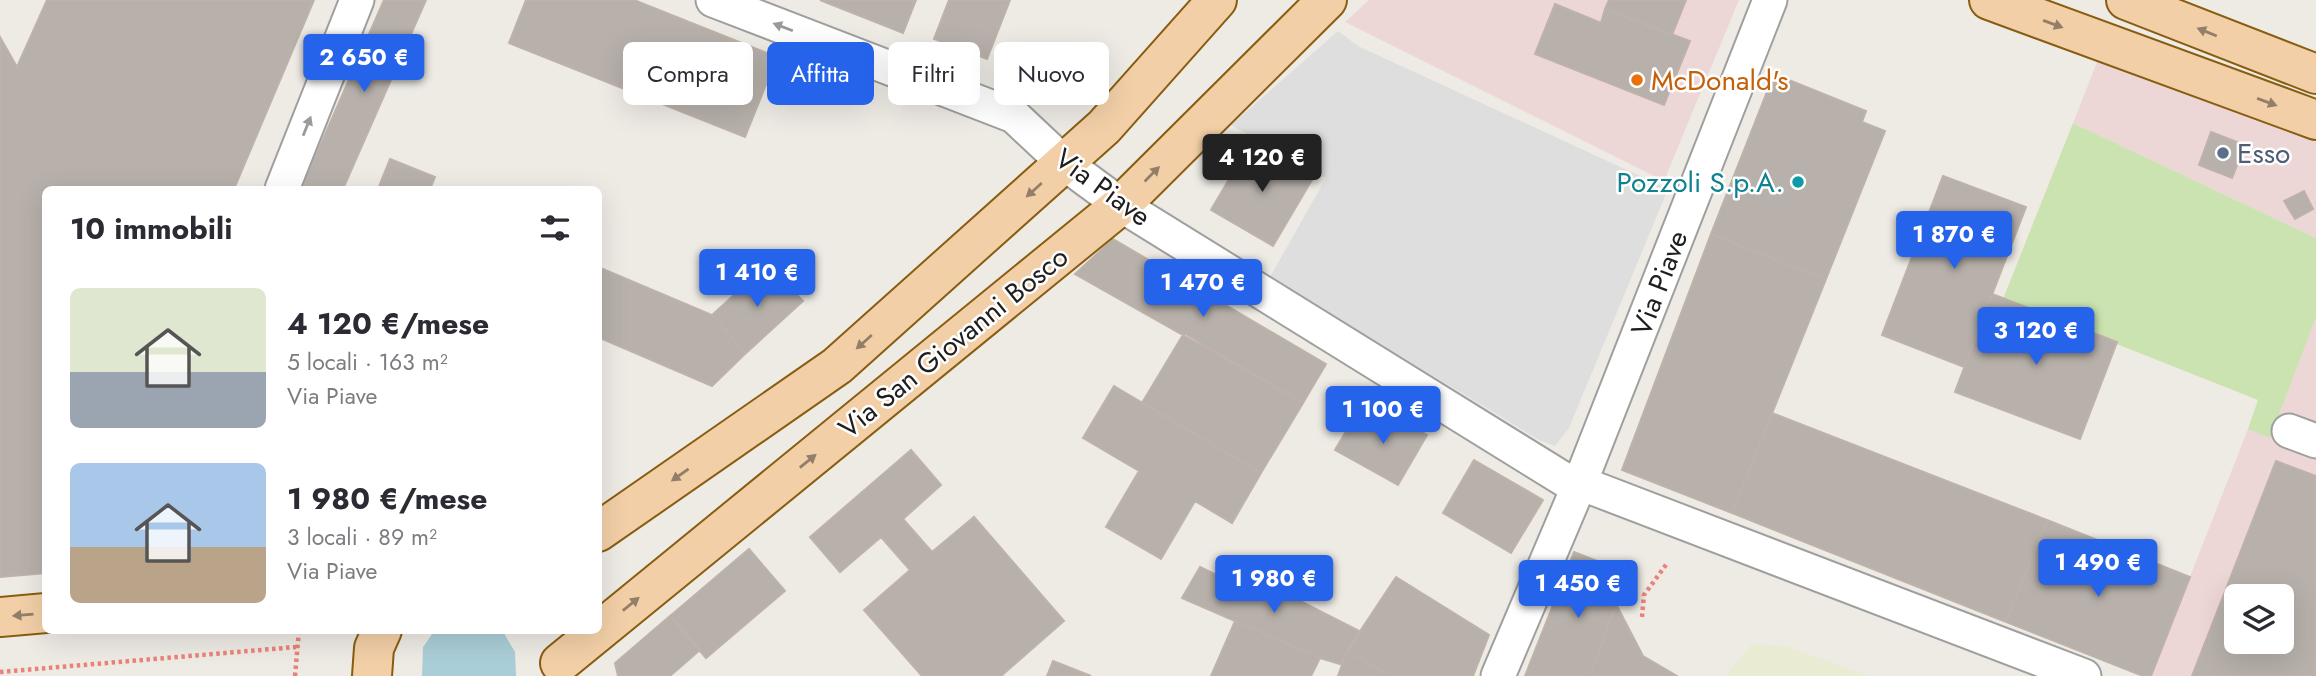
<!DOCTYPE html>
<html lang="it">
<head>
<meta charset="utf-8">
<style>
  :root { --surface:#fff; --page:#f2f2f3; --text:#2b2b33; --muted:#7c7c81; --accent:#2563eb }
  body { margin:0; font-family:Jost,sans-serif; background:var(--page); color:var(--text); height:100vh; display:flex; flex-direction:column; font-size:26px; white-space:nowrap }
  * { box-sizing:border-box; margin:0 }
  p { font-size:23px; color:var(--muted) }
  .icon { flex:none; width:38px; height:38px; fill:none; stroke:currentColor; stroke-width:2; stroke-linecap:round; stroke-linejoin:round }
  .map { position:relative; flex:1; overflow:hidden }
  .details { position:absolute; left:42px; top:186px; width:560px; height:448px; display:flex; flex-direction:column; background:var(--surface); border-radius:10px; box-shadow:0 7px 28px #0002 }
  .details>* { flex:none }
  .hud { position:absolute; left:623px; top:42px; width:665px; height:63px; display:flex; gap:14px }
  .controls { position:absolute; left:2224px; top:584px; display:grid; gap:14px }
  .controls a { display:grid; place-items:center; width:70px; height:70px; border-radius:10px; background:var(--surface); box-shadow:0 7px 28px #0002; font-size:35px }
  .price { position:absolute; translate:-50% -60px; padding:0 16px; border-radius:7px; background:var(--accent); color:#fff; font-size:23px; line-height:46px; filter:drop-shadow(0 2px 4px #0008) }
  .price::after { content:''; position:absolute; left:50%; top:42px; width:21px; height:16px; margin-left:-10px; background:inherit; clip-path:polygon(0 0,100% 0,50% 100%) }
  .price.selected { background:#222; color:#fff }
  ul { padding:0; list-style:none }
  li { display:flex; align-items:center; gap:21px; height:175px; padding:0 28px }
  li span { display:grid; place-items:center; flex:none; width:196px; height:140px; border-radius:10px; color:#555 }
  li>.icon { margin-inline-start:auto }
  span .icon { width:84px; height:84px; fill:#fffc; stroke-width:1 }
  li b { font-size:30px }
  h2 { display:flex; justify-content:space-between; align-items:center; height:84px; padding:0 28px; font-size:30px }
  .pill { padding:0 24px; border-radius:10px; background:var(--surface); box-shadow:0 7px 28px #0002; font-size:24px; line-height:63px }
  .pill.selected { background:var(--accent); color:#fff }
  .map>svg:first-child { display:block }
  .commercial { fill:#edd7d6; fill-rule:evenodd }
  .farmland { fill:#eaebd3 }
  .grass { fill:#cbe3b1 }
  .parking { fill:#dedede }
  .water { fill:#aaced7 }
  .building { fill:#b7b0ab; stroke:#beb2a9; stroke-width:2; fill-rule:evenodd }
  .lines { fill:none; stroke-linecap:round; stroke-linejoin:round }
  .minor-casing { stroke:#9f9f9f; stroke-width:37 }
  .major-casing { stroke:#885d10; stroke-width:42 }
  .path { stroke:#eb827a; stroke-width:4.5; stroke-dasharray:3.5 3.5; stroke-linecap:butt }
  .minor { stroke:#fff; stroke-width:33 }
  .major { stroke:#f2cfa7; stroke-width:38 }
  .oneway { fill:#937f69 }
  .oneway2 { fill:#9a9a9a }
  .food-dot { fill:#e8710a; stroke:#fff; stroke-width:2.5 }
  .service-dot { fill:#5c6f8a; stroke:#fff; stroke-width:2.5 }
  .culture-dot { fill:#0f9aa8; stroke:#fff; stroke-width:2.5 }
  .labels { text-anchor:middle; stroke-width:5; stroke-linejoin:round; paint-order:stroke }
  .food-label { font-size:28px; fill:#c56008; stroke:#fff; text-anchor:start }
  .service-label { font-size:28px; fill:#4e5e75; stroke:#fff; text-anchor:start }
  .culture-label { font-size:28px; fill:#0d838f; stroke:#fff; text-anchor:end }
  .street-label { font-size:28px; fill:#1e1e1e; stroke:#fff }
</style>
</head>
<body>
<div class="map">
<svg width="2316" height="676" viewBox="0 0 2316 676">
  <rect width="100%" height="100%" fill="#eeebe5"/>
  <path class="commercial" d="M 1369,0 L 1739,0 L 1664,181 L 1345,22 Z
    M 2099,57 L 2316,142 L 2316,238 L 2073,123 Z
    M 2316,240 L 2316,676 L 2151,676 L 2259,401 ZM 2236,597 L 2282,597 L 2282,642 L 2236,642 Z"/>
  <path class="farmland" d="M 1752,644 L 1786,646 L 1869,676 L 1725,676 Z"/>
  <path class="grass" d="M 2073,123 L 2316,238 L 2316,317 L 2270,438 L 2248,429 L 2258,400 L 2003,299 Z"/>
  <path class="parking" d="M 1338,31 L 1358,46 L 1668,189 L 1569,428 L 1555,446 L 1539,440 L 1270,277 L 1326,178 L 1231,125 Z"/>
  <path class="water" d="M 435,630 L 502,630 L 515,652 L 516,676 L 422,676 L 423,647 Z"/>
  <path class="building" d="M 47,0 L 314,0 L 234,189 L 46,189 L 46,573 L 0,577 L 0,37 L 17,67 Z
    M 384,0 L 426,0 L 343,189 L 301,189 Z
    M 526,0 L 634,0 L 777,57 L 745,137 L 509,43 Z
    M 820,0 L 916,0 L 903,33 Z
    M 949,0 L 1010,0 L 987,59 L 934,39 Z
    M 1609,0 L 1686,0 L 1672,35 L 1605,9 Z
    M 1555,4 L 1601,23 L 1605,9 L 1690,41 L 1664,105 L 1535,54 Z
    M 1774,74 L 1866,111 L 1862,122 L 1885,131 L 1826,279 L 1711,234 Z
    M 2211,132 L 2245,145 L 2232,178 L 2199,165 Z
    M 1251,142 L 1313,178 L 1273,246 L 1211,210 Z
    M 390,159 L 435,177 L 430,189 L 378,189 Z
    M 1943,176 L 2026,207 L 1964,367 L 1882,335 Z
    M 2304,191 L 2313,209 L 2295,219 L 2284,201 Z
    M 1711,234 L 1826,279 L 1732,513 L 1622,470 Z
    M 1113,239 L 1326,364 L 1303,403 L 1075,274 Z
    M 767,265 L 803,301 L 746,353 L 712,315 Z
    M 598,267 L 712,315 L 746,353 L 712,386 L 598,337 Z
    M 1992,294 L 2117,342 L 2080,439 L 1955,392 Z
    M 1184,333 L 1303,403 L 1261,473 L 1142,403 Z
    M 1114,386 L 1261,473 L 1232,523 L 1195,501 L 1161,559 L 1106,527 L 1139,471 L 1083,438 Z
    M 1384,410 L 1427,435 L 1398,485 L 1335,450 L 1354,418 L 1373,429 Z
    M 1772,413 L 2047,520 L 2006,622 L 1732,513 Z
    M 911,450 L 941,485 L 903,519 L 932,552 L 974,517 L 1064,621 L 1001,676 L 922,676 L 864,610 L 910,570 L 881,537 L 840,572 L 810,537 Z
    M 1474,460 L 1543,500 L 1511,553 L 1443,513 Z
    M 2276,461 L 2316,476 L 2316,676 L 2192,676 ZM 2236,597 L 2282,597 L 2282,642 L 2236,642 Z
    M 2047,520 L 2190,577 L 2151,676 L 2143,676 L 2006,622 Z
    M 749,549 L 785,591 L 706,658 L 670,616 Z
    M 1574,552 L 1628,573 L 1590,676 L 1525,676 Z
    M 1200,567 L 1245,589 L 1253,577 L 1361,632 L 1340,664 L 1320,658 L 1182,598 Z
    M 1396,577 L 1489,635 L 1473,676 L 1390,676 L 1347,651 Z
    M 1616,604 L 1643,656 L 1677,676 L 1590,676 Z
    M 670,616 L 700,650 L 670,676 L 618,676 L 615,663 Z
    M 1235,621 L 1320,658 L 1311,676 L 1211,676 Z
    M 1347,651 L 1390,676 L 1338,676 Z
    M 1053,661 L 1091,676 L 1047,676 Z"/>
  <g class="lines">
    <g class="minor-casing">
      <path id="minor" d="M 713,0 L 1014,116 L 1064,163 L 1121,205 L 1578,488
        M 282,189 L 357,0
        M 2289,431 L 2316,441
        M 1580,483 L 2084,676
        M 1498,676 L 1580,483 L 1770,0"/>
    </g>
    <g class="major-casing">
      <path id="major" d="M 1989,0 L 2316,120
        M 2126,0 L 2316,74
        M 598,532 L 837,366 L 1104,127 L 1217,0
        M 0,617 L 46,613
        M 560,663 L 1121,205 L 1327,0
        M 372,676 L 374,648 L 382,630"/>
    </g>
    <path class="path" d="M 1642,617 L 1644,595 L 1668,562
      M 0,672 L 296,647
      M 295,676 L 299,630"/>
    <use href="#minor" class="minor"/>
    <use href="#major" class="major"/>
  </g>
  <defs><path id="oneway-solid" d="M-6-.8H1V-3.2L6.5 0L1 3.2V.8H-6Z" transform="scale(1.75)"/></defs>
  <g class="oneway">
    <use href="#oneway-solid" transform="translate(2053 24) rotate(20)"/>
    <use href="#oneway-solid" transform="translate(2207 32) rotate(-158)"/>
    <use href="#oneway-solid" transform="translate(2267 102) rotate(20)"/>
    <use href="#oneway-solid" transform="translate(1152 174) rotate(-45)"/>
    <use href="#oneway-solid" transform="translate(1034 190) rotate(138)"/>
    <use href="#oneway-solid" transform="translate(864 342) rotate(138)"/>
    <use href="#oneway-solid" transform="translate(808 461) rotate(-39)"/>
    <use href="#oneway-solid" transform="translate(680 475) rotate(145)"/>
    <use href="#oneway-solid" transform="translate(631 604) rotate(-39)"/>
    <use href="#oneway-solid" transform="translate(23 615) rotate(175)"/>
  </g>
  <g class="oneway2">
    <use href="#oneway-solid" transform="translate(783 27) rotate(-159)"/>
    <use href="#oneway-solid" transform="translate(307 126) rotate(-68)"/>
  </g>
  <circle class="food-dot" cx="1637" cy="80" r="7"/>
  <circle class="service-dot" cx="2223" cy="153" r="7"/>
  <circle class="culture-dot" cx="1798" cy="182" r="7"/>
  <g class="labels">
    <g class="food-label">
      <text x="1651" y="90">McDonald's</text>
    </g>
    <g class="service-label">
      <text x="2237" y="163">Esso</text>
    </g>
    <g class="culture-label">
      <text x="1784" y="192">Pozzoli S.p.A.</text>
    </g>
    <g class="street-label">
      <text transform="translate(1103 187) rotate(36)" y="10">Via Piave</text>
      <text transform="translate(1659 283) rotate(-69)" y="10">Via Piave</text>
      <text transform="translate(953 342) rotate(-39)" y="10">Via San Giovanni Bosco</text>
    </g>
  </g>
</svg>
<div class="controls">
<a><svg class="icon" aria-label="layers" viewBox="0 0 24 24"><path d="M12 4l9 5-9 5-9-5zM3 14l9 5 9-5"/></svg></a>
</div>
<b class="price" style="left:364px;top:94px">2 650 €</b>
<b class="price selected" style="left:1262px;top:194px">4 120 €</b>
<b class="price" style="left:1954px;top:271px">1 870 €</b>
<b class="price" style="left:757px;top:309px">1 410 €</b>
<b class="price" style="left:1203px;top:319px">1 470 €</b>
<b class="price" style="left:2036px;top:367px">3 120 €</b>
<b class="price" style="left:1383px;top:446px">1 100 €</b>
<b class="price" style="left:2098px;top:599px">1 490 €</b>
<b class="price" style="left:1274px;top:615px">1 980 €</b>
<b class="price" style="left:1578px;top:620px">1 450 €</b>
<div class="hud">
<a class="pill">Compra</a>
<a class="pill selected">Affitta</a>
<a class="pill">Filtri</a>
<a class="pill">Nuovo</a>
</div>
<section class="details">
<h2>10 immobili<svg class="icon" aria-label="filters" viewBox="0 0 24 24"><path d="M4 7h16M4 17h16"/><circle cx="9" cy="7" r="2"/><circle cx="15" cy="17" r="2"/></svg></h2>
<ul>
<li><span style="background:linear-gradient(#dfe7d0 60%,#9aa5b1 0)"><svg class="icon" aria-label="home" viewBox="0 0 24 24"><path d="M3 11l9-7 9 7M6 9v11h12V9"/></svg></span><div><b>4 120 €/mese</b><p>5 locali · 163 m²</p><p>Via Piave</p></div></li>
<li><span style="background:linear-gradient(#a9c7e8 60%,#b9a48a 0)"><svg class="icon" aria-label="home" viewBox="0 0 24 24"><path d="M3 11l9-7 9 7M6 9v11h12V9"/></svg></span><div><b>1 980 €/mese</b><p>3 locali · 89 m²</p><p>Via Piave</p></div></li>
</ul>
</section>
</div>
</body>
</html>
